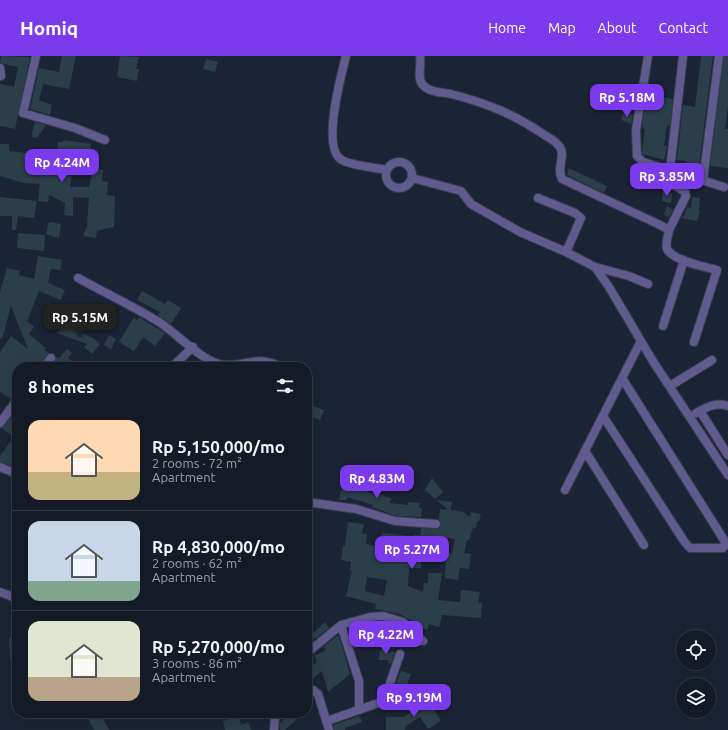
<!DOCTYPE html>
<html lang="en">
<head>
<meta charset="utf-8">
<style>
  :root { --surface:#141b27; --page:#1d242f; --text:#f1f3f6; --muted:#9da1a7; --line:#333944; --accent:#7c3aed }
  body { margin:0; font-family:Ubuntu,sans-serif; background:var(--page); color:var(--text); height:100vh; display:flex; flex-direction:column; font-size:15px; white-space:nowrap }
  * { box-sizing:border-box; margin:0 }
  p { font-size:13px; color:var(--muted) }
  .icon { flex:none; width:22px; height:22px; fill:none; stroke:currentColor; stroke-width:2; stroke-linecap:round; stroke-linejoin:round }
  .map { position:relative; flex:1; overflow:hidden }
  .side { position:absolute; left:12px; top:306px; width:300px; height:356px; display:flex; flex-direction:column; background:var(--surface); border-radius:16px; box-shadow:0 4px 16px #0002,0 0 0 1px var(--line) }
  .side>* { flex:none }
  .controls { position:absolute; left:676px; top:574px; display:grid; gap:8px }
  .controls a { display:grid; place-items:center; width:40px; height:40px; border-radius:50%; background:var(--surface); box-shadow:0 4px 16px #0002,0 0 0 1px var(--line); font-size:20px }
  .price { position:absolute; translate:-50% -34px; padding:0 9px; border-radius:8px; background:var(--accent); color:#fff; font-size:13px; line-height:26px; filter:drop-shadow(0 1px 2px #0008) }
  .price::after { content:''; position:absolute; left:50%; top:24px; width:12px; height:9px; margin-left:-6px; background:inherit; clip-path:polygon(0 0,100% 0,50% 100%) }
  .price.active { background:#222; color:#fff }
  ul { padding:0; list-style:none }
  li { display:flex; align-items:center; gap:12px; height:100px; padding:0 16px }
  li+li { border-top:1px solid var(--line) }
  li span { display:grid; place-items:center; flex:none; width:112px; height:80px; border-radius:12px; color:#555 }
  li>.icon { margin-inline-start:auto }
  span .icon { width:48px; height:48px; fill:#fffc; stroke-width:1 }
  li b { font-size:17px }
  h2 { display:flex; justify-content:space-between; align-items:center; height:48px; padding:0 16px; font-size:17px }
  header { display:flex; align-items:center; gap:24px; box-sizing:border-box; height:56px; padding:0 20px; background:var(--accent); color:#fff }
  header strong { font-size:19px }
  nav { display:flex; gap:22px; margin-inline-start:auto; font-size:14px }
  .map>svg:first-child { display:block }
  .building { fill:#2b3f4a; fill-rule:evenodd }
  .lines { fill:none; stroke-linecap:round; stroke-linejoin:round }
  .street-casing { stroke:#353e4d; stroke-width:10 }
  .street { stroke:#615a8e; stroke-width:8 }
</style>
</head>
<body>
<header>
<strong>Homiq</strong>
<nav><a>Home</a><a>Map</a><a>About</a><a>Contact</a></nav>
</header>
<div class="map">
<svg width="728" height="674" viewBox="0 0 728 674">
  <rect width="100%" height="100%" fill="#1b2434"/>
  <path class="building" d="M 1,0 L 30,1 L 15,73 L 0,70 L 0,28 L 14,31 L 18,11 L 0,7 Z
    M 62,0 L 76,0 L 69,33 L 43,28 L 39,44 L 52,49 L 50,59 L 30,53 L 39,12 L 59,16 Z
    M 120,0 L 139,1 L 136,13 L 139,13 L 137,25 L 117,21 Z
    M 701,0 L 713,0 L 699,110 L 686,109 L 687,105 L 677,104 L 683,49 L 695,51 Z
    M 724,0 L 728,0 L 728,50 L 725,73 L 728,73 L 728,112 L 710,110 Z
    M 206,3 L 218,6 L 215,16 L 203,13 Z
    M 653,37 L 663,40 L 662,41 L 673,43 L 670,70 L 667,69 L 664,90 L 667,90 L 664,104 L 642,98 L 645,73 L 642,72 L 644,57 L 646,52 L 651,52 Z
    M 623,57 L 633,59 L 631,68 L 621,64 Z
    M 35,66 L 46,69 L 37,82 L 31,81 Z
    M 64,84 L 91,88 L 89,97 L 72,94 L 72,111 L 73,111 L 70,131 L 89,131 L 93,112 L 103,114 L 102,125 L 108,126 L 107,139 L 115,140 L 114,171 L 97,175 L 96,182 L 83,180 L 87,171 L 89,142 L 73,141 L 73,160 L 64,159 L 65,147 L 49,139 L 48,146 L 38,145 L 40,128 L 24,127 L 0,120 L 0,88 L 9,88 L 9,95 L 26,97 L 25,101 L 47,103 L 47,101 L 57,101 L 58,86 L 63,86 Z
    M 569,112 L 607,130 L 604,137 L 567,119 Z
    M 663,135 L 672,137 L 671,147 L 662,145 Z
    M 0,141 L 37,145 L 34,162 L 18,160 L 16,174 L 12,174 L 12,160 L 0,160 Z
    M 692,141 L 700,142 L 699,154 L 700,155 L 697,165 L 681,162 L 684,160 L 687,151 L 691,152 Z
    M 667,150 L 673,154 L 669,161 L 664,159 Z
    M 49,166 L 61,168 L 59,182 L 46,178 Z
    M 18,177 L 45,179 L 44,195 L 17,192 Z
    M 38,200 L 62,204 L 60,214 L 51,213 L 48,227 L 65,234 L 61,244 L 39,235 L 27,265 L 34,271 L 29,278 L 46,292 L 44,294 L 49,297 L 39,311 L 17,311 L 17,339 L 11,343 L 0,336 L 0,296 L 11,280 L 28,293 L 11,250 L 2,283 L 0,282 L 0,236 L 7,212 L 20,215 L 19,219 L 34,223 Z
    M 142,235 L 165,248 L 168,244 L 181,252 L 171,268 L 158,259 L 160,256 L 137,244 Z
    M 134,261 L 137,265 L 139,261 L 165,277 L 155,290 L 143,281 L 134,295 L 119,286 Z
    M 64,269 L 93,282 L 100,288 L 92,298 L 84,291 L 87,288 L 57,277 Z
    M 109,279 L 116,283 L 111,293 L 104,289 Z
    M 67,293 L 72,297 L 68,302 L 82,311 L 51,311 L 56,301 L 59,302 Z
    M 307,348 L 324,354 L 320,364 L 307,359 Z
    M 17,355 L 17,376 L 14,381 L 1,372 Z
    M 10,386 L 17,390 L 17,412 L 0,406 L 0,400 Z
    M 346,415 L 358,419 L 354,432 L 391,442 L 390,447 L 408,449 L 408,446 L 420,447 L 419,452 L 422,452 L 421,461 L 396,460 L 372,451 L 373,449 L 347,441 L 347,444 L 339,444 Z
    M 432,422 L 443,436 L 435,443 L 425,434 Z
    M 437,444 L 452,446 L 451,454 L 463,456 L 470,461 L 471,456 L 481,458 L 479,465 L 477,465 L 476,472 L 473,472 L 469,484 L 467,484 L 464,497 L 471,498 L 469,513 L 460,512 L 458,524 L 445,522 L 446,497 L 452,497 L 455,483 L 437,480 L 436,503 L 421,503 L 421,512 L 409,512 L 408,530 L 423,536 L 424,527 L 428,527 L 428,517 L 442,517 L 438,544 L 460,546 L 461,534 L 480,536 L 478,547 L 482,547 L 481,562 L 442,559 L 439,571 L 429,568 L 427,574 L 414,569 L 414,566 L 400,558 L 375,553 L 376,548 L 346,540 L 352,515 L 350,515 L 351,506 L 341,504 L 343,490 L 345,490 L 348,466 L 364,468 L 362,478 L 367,478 L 366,488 L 381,491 L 382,477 L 413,480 L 413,479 L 420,479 L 421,472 L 439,473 L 441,468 L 439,463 L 440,453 L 448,454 ZM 367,521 L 387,524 L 384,540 L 365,535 Z
    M 325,566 L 329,572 L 315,583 L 311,579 Z
    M 370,572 L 369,575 L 391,577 L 391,583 L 359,582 L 361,590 L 354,592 L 349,577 Z
    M 337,580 L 339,580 L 350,618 L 328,636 L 322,615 L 307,627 L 307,614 L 317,606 L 314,600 L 326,594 L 323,591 Z
    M 9,582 L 17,582 L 17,603 L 10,603 Z
    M 383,592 L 389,593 L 388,596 L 395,596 L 391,607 L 388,607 L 389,604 L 379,604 L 380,595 Z
    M 401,615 L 411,618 L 406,631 L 416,635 L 406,641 L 404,637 L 394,634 Z
    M 428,644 L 441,665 L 428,673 L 420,661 L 406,670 L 405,674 L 386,674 L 386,661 L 404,661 Z
    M 93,657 L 100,657 L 109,674 L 94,674 L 87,660 Z
    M 292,657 L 303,657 L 285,674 L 280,674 L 280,667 Z
    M 359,660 L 362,666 L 345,672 L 345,674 L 334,674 L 333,669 Z
    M 239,661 L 241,669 L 248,666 L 251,674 L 225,674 L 223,665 Z"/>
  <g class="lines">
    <g class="street-casing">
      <path id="street" d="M 36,0 L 23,57 L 75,72 L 105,84
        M 346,0 C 341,20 321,93 342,104 C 349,109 377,112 387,114
        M 420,0 C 422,9 416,22 423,29 C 430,37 442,36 451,38 C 486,47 514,58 543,78 C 549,82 556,85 560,91 C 566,100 556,111 562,123 L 660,169 L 669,174 C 668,180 665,188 667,193 C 673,205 706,211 717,214 L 694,286
        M 648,0 L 636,74 L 637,100 L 643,106 L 724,131
        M 0,12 L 1,20
        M386 119a13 13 0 1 1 26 0a13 13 0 1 1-26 0Z
        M 670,114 L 683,0
        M 412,122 L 461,135 L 471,148 L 520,176 L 566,196 L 595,211 L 609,231 L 654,307 L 728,419
        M 703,124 L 719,0
        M 668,125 L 685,136 L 686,140 L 669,174
        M 538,142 L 575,157 L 581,162 L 566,196
        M 595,211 L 629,220 L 648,228
        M 78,222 C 105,237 133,250 159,266 C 176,277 200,303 219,308 C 240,314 254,297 281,311
        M 663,270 L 684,204
        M 44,311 L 51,302
        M 172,311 L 193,291
        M 670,330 L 712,304
        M 700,355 L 728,399
        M 696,357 C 707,351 715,346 728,350
        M 603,360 L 684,485 L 690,492 L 723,492 L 725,489 L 724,484 L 622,322
        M 0,367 L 17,344
        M 585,395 L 644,489
        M 0,411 L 17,418
        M 565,434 L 641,285
        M 307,446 L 356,453 L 395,465 L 436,468
        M 0,536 L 13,541
        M 341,569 L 359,625 L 359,654
        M 307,597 L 341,569 L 370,561 L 383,560 L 403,566 L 423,585
        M 307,637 L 313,634 L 318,638 L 329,674
        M 327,665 L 381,646 L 385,642 L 400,598
        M 274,674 L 275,661 L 280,657"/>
    </g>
    <use href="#street" class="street"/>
  </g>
</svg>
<div class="controls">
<a><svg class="icon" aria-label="locate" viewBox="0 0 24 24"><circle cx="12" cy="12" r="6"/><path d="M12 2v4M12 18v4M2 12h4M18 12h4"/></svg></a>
<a><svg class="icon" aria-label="layers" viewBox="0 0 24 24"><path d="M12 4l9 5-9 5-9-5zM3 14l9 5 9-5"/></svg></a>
</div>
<b class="price" style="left:627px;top:62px">Rp 5.18M</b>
<b class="price" style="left:62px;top:127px">Rp 4.24M</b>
<b class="price" style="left:667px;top:141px">Rp 3.85M</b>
<b class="price active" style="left:80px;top:282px">Rp 5.15M</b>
<b class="price" style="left:377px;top:443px">Rp 4.83M</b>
<b class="price" style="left:412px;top:514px">Rp 5.27M</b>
<b class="price" style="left:386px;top:599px">Rp 4.22M</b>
<b class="price" style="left:414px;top:662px">Rp 9.19M</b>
<section class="side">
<h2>8 homes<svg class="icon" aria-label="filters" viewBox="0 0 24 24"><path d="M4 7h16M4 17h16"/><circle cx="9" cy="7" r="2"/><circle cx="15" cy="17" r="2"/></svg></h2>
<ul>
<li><span style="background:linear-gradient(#ffd9b3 65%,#c2b280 0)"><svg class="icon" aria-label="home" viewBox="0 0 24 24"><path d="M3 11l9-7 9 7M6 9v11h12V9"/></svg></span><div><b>Rp 5,150,000/mo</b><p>2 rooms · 72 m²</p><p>Apartment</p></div></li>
<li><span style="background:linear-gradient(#c9d6e8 75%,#7fa58c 0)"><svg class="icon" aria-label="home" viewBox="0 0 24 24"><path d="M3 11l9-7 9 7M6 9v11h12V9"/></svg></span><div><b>Rp 4,830,000/mo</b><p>2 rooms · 62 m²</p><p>Apartment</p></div></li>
<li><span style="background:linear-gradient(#dfe7d0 70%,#b9a48a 0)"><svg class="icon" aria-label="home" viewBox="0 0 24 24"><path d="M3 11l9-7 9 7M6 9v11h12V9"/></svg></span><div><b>Rp 5,270,000/mo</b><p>3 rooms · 86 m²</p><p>Apartment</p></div></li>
</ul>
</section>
</div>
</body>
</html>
